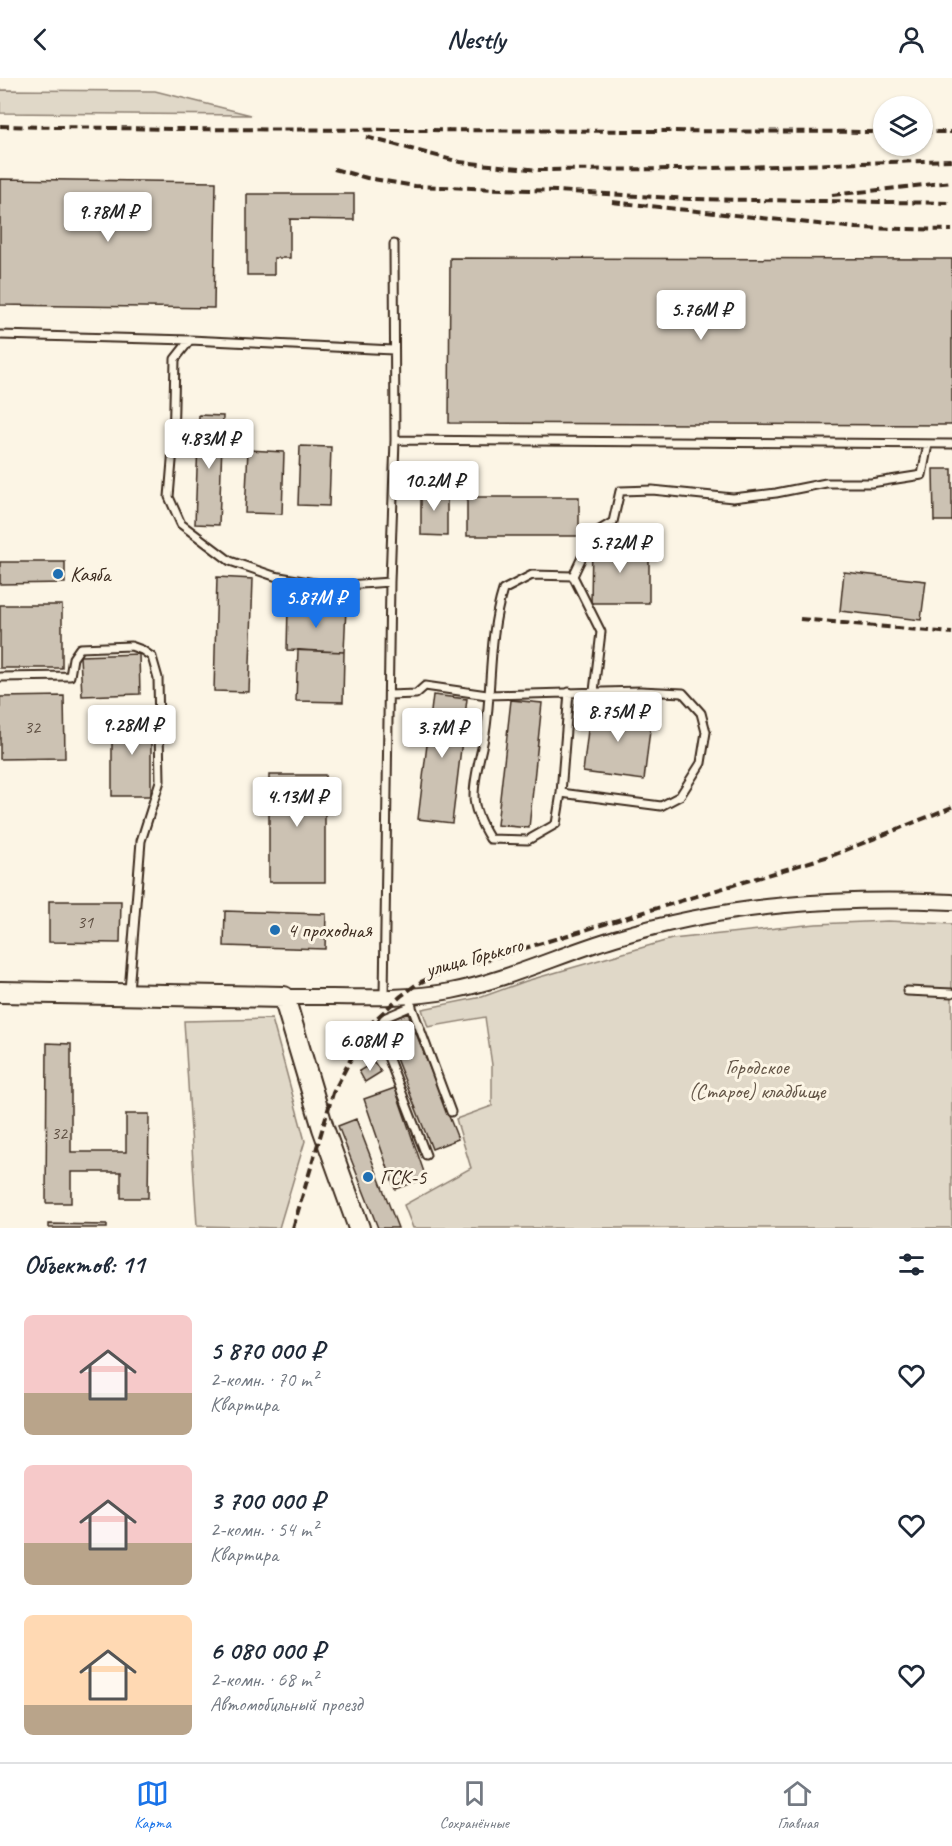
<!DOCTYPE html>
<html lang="ru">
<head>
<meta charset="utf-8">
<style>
  :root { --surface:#fff; --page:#f6f6f7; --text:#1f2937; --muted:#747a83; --line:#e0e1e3; --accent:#1a73e8 }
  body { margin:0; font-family:Caveat,sans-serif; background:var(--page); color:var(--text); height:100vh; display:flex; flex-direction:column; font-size:22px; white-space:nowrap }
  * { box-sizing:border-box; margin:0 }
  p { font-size:20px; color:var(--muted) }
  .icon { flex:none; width:33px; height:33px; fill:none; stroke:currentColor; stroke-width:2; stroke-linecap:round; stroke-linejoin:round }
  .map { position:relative; height:1150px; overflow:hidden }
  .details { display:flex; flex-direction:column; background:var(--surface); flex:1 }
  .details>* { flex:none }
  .controls { position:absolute; left:873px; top:18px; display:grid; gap:12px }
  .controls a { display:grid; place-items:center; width:60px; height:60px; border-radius:50%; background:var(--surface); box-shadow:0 2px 4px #0004; font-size:30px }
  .price { position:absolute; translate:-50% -51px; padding:0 14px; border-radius:6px; background:#fff; color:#222; font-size:20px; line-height:39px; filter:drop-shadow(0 2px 3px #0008) }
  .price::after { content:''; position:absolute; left:50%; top:36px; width:18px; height:14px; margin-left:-9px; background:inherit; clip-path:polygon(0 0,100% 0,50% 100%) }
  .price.on { background:var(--accent); color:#fff }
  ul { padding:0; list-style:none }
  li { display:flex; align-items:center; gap:18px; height:150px; padding:0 24px }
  li span { display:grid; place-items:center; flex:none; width:168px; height:120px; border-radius:9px; color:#555 }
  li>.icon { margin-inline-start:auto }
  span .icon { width:72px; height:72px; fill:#fffc; stroke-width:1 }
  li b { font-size:26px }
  h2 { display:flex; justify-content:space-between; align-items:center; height:72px; padding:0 24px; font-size:26px }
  header { display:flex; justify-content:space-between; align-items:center; height:78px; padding:0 24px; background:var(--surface); font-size:27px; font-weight:800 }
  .tabs { display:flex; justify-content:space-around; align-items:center; height:84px; border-top:2px solid var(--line); background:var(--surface); font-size:16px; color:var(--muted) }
  .tabs a { display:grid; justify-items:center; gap:3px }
  .tabs .on { color:var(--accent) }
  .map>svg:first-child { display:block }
  .green { fill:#e0d8c8; stroke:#8e8173; stroke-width:1.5 }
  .building { fill:#ccc2b3; stroke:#3b2a1e; stroke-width:1.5 }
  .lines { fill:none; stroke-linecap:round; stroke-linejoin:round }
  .service-casing { stroke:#3b2a1e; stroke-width:11 }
  .minor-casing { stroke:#3b2a1e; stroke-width:18 }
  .secondary-casing { stroke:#3b2a1e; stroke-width:24 }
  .service { stroke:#fcf5e5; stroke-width:7 }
  .minor { stroke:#fcf5e5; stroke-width:14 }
  .secondary { stroke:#fcf5e5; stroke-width:20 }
  .rail { stroke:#3b2a1e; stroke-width:4; stroke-dasharray:9 4.5; stroke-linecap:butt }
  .poi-dot { fill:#1f6fb2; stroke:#fcf5e5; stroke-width:2 }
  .labels { text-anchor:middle; stroke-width:6; stroke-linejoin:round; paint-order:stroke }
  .number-label { font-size:18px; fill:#5f5043 }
  .poi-label { font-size:21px; fill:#3b2a1e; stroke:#fcf5e5; text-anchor:start }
  .street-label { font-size:21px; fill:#3b2a1e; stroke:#fcf5e5 }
  .park-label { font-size:21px; fill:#645648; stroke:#fcf5e5 }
</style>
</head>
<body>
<header><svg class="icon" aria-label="back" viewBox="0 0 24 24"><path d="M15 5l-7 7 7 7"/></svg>Nestly<svg class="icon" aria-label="person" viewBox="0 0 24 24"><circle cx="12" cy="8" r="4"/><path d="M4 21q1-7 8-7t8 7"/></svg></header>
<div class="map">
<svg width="952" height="1150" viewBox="0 0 952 1150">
  <rect width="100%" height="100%" fill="#fcf5e5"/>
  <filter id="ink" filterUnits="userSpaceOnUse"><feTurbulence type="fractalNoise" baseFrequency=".0167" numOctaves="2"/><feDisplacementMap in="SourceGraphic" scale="12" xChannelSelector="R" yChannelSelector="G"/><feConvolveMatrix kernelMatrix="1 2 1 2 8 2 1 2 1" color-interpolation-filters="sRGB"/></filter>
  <g filter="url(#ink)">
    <path class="green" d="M 0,12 L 155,13 L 251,37 L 0,35 Z
      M 888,843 L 952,846 L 952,1150 L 413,1150 L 404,1127 L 471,1090 L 456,1041 L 492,1028 L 492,987 L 485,939 L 428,949 L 422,931 L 482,919 L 526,903 L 672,861 L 816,846 Z
      M 272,941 L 305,1063 L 279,1150 L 197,1148 L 184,943 Z"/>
    <path class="building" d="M 0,101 L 216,104 L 214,230 L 0,227 Z
      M 247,116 L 354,116 L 354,142 L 290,141 L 290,180 L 274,180 L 274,197 L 247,197 Z
      M 450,180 L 952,181 L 952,347 L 449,345 Z
      M 199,337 L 223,338 L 219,447 L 195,446 Z
      M 300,368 L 331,369 L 329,428 L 298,427 Z
      M 248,372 L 284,374 L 282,436 L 245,435 Z
      M 933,391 L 952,391 L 952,443 L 934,443 Z
      M 421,410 L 447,410 L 447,458 L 421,457 Z
      M 467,419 L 579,419 L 579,458 L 467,458 Z
      M 592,466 L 649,466 L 649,525 L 591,525 Z
      M 0,484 L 65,484 L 65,505 L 0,506 Z
      M 844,494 L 926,503 L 921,542 L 840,533 Z
      M 217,499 L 253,501 L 249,614 L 214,613 Z
      M 0,527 L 62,527 L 62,590 L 0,590 Z
      M 288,528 L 346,530 L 344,574 L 287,572 Z
      M 298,572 L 344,574 L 343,624 L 296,623 Z
      M 139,576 L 140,616 L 82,618 L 80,578 Z
      M 433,617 L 467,621 L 452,745 L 418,741 Z
      M 64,618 L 65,680 L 0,681 L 0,619 Z
      M 511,622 L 542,625 L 529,750 L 497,747 Z
      M 591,627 L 652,635 L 644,702 L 583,694 Z
      M 112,637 L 151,637 L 151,718 L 112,718 Z
      M 269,697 L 325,697 L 325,804 L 269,804 Z
      M 49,823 L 121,823 L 120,865 L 49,864 Z
      M 225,833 L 326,836 L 325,871 L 224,868 Z
      M 408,935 L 458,1061 L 432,1071 L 382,945 Z
      M 47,965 L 71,966 L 71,1074 L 126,1074 L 126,1036 L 149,1036 L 148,1120 L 121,1120 L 121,1094 L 71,1094 L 71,1125 L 46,1125 Z
      M 374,984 L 381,994 L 365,1004 L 359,993 Z
      M 395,1010 L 426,1100 L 395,1111 L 364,1021 Z
      M 356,1041 L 398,1150 L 378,1150 L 338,1048 Z
      M 49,1146 L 107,1147 L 107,1150 L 49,1150 Z"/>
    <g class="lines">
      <g class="service-casing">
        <path id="service" d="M 0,257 L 190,262 L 393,272
          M 190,262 L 175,281 L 173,371 L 169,419 L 181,446 L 230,483 L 274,498 L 332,508 L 390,504
          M 395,362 L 952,366
          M 573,498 L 593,456 L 613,444 L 620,413 L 652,412 L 733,420 L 776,415 L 826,405 L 871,405 L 922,397 L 928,366
          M 0,599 L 70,598 L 73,580 L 80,570 L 131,568 L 142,572 L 152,579 L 158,600 L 160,703 L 141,763 L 129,913
          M 389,617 L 416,616 L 425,608 L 487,617 L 640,613 L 683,615 L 701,635 L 706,654 L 701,685 L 680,718 L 661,728 L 561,715 L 556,746 L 528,762 L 490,761 C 482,748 474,733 474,718 C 474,695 483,671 486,649 C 492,603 489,556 503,512 L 532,497 L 573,498 L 601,554 L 594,613
          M 561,715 L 569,614
          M 907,913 L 952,915
          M 384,918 L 390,504 L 395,362 L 394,166
          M 410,924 L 451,1034
          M 412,928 L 384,940 L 378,953 L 426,1077"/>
      </g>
      <g class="minor-casing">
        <path id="minor" d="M 284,919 C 339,918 397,923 451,913 C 508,902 561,876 615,860 C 727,826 836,819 952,824"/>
      </g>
      <g class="secondary-casing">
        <path id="secondary" d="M 0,914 L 284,919 L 323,1050 L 359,1150"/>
      </g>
      <use href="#service" class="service"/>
      <use href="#minor" class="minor"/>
      <use href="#secondary" class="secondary"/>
      <path class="rail" d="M 0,48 L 171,51 L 884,54
        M 922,54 L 952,54
        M 366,59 L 460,84 L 539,92 L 683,91 L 952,82
        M 334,91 L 367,100 L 415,108 L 556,113 L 689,121 L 952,125
        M 832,117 L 952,104
        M 612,124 L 856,150 L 952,152
        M 800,541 L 952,555
        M 293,1150 L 333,1015 L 368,948 L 401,918 L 417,906 L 436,897 L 836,776 L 952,729"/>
    </g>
  </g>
  <g class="poi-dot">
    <circle cx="58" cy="496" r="6"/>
    <circle cx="275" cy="852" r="6"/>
    <circle cx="368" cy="1099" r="6"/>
  </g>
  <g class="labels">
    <g class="number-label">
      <text x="32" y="655">32</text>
      <text x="85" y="850">31</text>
      <text x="59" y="1061">32</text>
    </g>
    <g class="poi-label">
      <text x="70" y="503">Каяба</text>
      <text x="287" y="859">4 проходная</text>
      <text x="380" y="1106">ГСК-5</text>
    </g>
    <g class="street-label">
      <text transform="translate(474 879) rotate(-15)" y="7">улица Горького</text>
    </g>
    <g class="park-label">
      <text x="757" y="996">Городское<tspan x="757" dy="24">(Старое) кладбище</tspan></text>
    </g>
  </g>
</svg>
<div class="controls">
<a><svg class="icon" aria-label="layers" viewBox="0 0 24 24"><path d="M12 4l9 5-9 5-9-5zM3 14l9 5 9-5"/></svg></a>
</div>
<b class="price" style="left:108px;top:165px">9.78M ₽</b>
<b class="price" style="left:701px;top:263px">5.76M ₽</b>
<b class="price" style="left:209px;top:392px">4.83M ₽</b>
<b class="price" style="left:434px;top:434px">10.2M ₽</b>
<b class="price" style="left:620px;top:496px">5.72M ₽</b>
<b class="price on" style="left:316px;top:551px">5.87M ₽</b>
<b class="price" style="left:618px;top:665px">8.75M ₽</b>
<b class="price" style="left:132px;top:678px">9.28M ₽</b>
<b class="price" style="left:442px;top:681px">3.7M ₽</b>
<b class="price" style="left:297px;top:750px">4.13M ₽</b>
<b class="price" style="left:370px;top:994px">6.08M ₽</b>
</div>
<section class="details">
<h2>Объектов: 11<svg class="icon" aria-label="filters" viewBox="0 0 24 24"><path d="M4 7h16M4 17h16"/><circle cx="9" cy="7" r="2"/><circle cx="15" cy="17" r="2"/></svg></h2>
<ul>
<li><span style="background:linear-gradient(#f6c9c9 65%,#b9a48a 0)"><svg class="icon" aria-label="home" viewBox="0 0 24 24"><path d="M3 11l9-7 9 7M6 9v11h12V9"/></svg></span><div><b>5 870 000 ₽</b><p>2-комн. · 70 m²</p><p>Квартира</p></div><svg class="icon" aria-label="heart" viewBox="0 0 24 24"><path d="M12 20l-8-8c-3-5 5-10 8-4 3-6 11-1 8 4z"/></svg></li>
<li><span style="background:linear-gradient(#f6c9c9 65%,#b9a48a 0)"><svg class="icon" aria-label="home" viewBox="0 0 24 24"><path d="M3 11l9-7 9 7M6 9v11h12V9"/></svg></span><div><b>3 700 000 ₽</b><p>2-комн. · 54 m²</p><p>Квартира</p></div><svg class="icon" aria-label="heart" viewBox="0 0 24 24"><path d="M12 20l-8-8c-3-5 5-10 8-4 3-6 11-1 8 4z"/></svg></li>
<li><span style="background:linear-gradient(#ffd9b3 75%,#b9a48a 0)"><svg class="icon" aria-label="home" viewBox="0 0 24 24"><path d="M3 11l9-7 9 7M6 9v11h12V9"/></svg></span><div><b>6 080 000 ₽</b><p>2-комн. · 68 m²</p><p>Автомобильный проезд</p></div><svg class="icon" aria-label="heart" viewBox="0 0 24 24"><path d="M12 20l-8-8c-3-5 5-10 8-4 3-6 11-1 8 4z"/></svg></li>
</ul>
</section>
<nav class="tabs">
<a class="on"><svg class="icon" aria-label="map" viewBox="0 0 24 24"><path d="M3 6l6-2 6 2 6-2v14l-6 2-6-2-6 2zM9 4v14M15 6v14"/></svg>Карта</a>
<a><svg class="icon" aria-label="saved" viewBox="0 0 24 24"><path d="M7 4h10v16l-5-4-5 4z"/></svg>Сохранённые</a>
<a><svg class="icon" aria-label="home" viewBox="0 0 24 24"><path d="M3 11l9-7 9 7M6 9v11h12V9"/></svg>Главная</a>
</nav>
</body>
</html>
